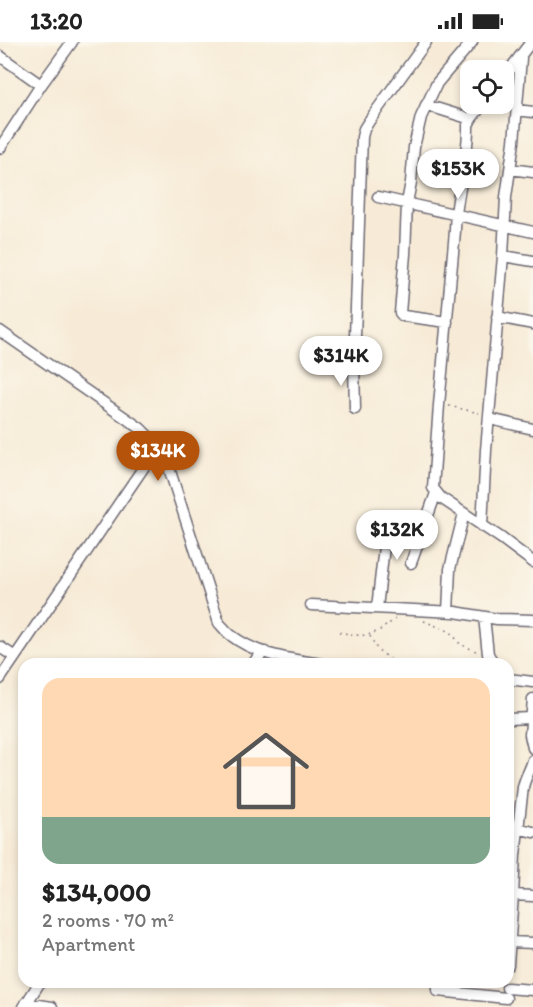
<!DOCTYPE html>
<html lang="en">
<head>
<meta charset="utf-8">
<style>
  :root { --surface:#fff; --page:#f6f6f6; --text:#222; --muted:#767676; --accent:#b45309 }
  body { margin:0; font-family:Itim,sans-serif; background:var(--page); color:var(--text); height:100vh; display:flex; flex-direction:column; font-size:22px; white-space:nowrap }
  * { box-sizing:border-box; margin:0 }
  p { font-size:20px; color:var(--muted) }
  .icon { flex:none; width:33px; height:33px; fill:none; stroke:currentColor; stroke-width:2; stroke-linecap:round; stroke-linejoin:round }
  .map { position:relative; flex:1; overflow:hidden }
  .panel { position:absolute; left:18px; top:616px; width:496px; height:330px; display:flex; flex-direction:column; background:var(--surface); border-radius:18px; box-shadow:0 3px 9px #0003 }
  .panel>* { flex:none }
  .buttons { position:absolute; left:460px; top:18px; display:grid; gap:12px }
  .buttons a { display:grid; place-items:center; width:54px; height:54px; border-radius:12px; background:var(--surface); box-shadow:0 3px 9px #0003; font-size:30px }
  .price { position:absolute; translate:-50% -51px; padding:0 14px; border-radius:21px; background:#fff; color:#222; font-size:20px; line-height:39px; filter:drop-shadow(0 2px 3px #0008) }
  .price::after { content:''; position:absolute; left:50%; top:36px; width:18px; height:14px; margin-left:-9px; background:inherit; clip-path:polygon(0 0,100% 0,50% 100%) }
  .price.on { background:var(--accent); color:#fff }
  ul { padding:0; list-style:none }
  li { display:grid; align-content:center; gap:12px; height:318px; padding:0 24px }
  li span { display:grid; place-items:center; height:186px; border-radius:18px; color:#555 }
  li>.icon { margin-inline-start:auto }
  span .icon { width:108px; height:108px; fill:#fffc; stroke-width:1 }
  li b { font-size:26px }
  .status { display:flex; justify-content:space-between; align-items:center; height:42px; padding:0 30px; background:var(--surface); direction:ltr }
  .status svg { height:16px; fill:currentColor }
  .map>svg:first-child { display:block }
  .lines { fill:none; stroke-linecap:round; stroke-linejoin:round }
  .minor-casing { stroke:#6d6872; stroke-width:13 }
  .path { stroke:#6d6872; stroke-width:1.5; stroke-dasharray:1.5 4.5; stroke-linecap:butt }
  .minor { stroke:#fff; stroke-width:10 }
</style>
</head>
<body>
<div class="status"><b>13:20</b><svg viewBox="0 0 49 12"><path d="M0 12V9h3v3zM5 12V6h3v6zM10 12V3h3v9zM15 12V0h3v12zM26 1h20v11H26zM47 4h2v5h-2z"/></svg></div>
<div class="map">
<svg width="533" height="965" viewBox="0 0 533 965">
  <rect width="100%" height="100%" fill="#fbf7ec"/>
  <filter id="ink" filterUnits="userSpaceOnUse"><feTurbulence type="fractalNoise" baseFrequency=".0167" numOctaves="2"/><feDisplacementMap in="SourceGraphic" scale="12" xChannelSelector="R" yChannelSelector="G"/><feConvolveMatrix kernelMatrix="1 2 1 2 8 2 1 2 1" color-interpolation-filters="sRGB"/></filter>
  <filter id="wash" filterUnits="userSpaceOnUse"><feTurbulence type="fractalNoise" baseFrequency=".008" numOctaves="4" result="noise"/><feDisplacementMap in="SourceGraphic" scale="24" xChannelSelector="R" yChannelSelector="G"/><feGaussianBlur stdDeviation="1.35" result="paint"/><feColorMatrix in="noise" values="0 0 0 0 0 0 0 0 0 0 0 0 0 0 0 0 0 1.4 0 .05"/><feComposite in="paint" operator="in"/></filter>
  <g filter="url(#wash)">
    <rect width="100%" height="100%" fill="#f7ebd7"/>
  </g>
  <g filter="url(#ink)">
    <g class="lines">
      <g class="minor-casing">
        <path id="minor" d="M 0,14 L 41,43
          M 504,35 L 531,0
          M 483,62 L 471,77 L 468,83 C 469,119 455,153 455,189 L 439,363 L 433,446 L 441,456 L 501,496 L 533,520
          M 426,63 L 471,77
          M 517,68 L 533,70
          M 0,106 L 41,43 L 72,0
          M 510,127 L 533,130
          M 378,155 L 533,190
          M 503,214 L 533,219
          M 497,275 L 533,282
          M 447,280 L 403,274 L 400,271 L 405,212 L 407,161 L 411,140 L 414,105 L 421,75 L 437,41 L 472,0
          M 0,289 L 140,386 L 158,404 L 168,423 L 219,581 C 223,585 227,591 232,594 C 257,613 292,618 322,622
          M 355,367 L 354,323 L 362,95 L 364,87 L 369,79 L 426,0
          M 490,377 L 533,387
          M 482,484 L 486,408 L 503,214 L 506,155 L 514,100 L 521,16
          M 411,521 L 436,451
          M 311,563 L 455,570 L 497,577 L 533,578
          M 377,566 L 386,487 L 388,481 L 391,479 L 424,482
          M 448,570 L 450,527 L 464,471
          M 484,575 L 488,612 L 494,622
          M 0,605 L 15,615
          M 253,622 L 258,615 L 265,610
          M 0,637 L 158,404
          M 508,637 L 533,640
          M 533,657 L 530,693 L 533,706
          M 508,677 L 531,676
          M 533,718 C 531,727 525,735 523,745 L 515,813 L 513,853 L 533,854
          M 518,786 L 533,790
          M 508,852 L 513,853 L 508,923
          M 510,900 L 533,901
          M 438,940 L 438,949 L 506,956
          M 507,946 L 533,948
          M 26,961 L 52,965
          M 24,965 L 40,940"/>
      </g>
      <path class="path" d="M 449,364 L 479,371
        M 424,579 L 451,590 L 460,602 L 478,610
        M 339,590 C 368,596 372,595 395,577
        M 370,594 L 378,609 L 399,622"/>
      <use href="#minor" class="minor"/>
    </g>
  </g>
</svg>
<div class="buttons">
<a><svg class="icon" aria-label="locate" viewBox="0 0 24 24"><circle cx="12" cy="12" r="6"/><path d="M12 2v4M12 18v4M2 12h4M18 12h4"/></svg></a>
</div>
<b class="price" style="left:458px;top:158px">$153K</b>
<b class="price" style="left:341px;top:345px">$314K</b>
<b class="price on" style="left:158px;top:440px">$134K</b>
<b class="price" style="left:397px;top:519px">$132K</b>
<section class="panel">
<ul>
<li><span style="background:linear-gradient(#ffd9b3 75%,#7fa58c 0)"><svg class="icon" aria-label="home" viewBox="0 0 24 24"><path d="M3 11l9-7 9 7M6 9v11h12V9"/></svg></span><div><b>$134,000</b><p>2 rooms · 70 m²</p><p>Apartment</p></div></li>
</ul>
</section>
</div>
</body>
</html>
